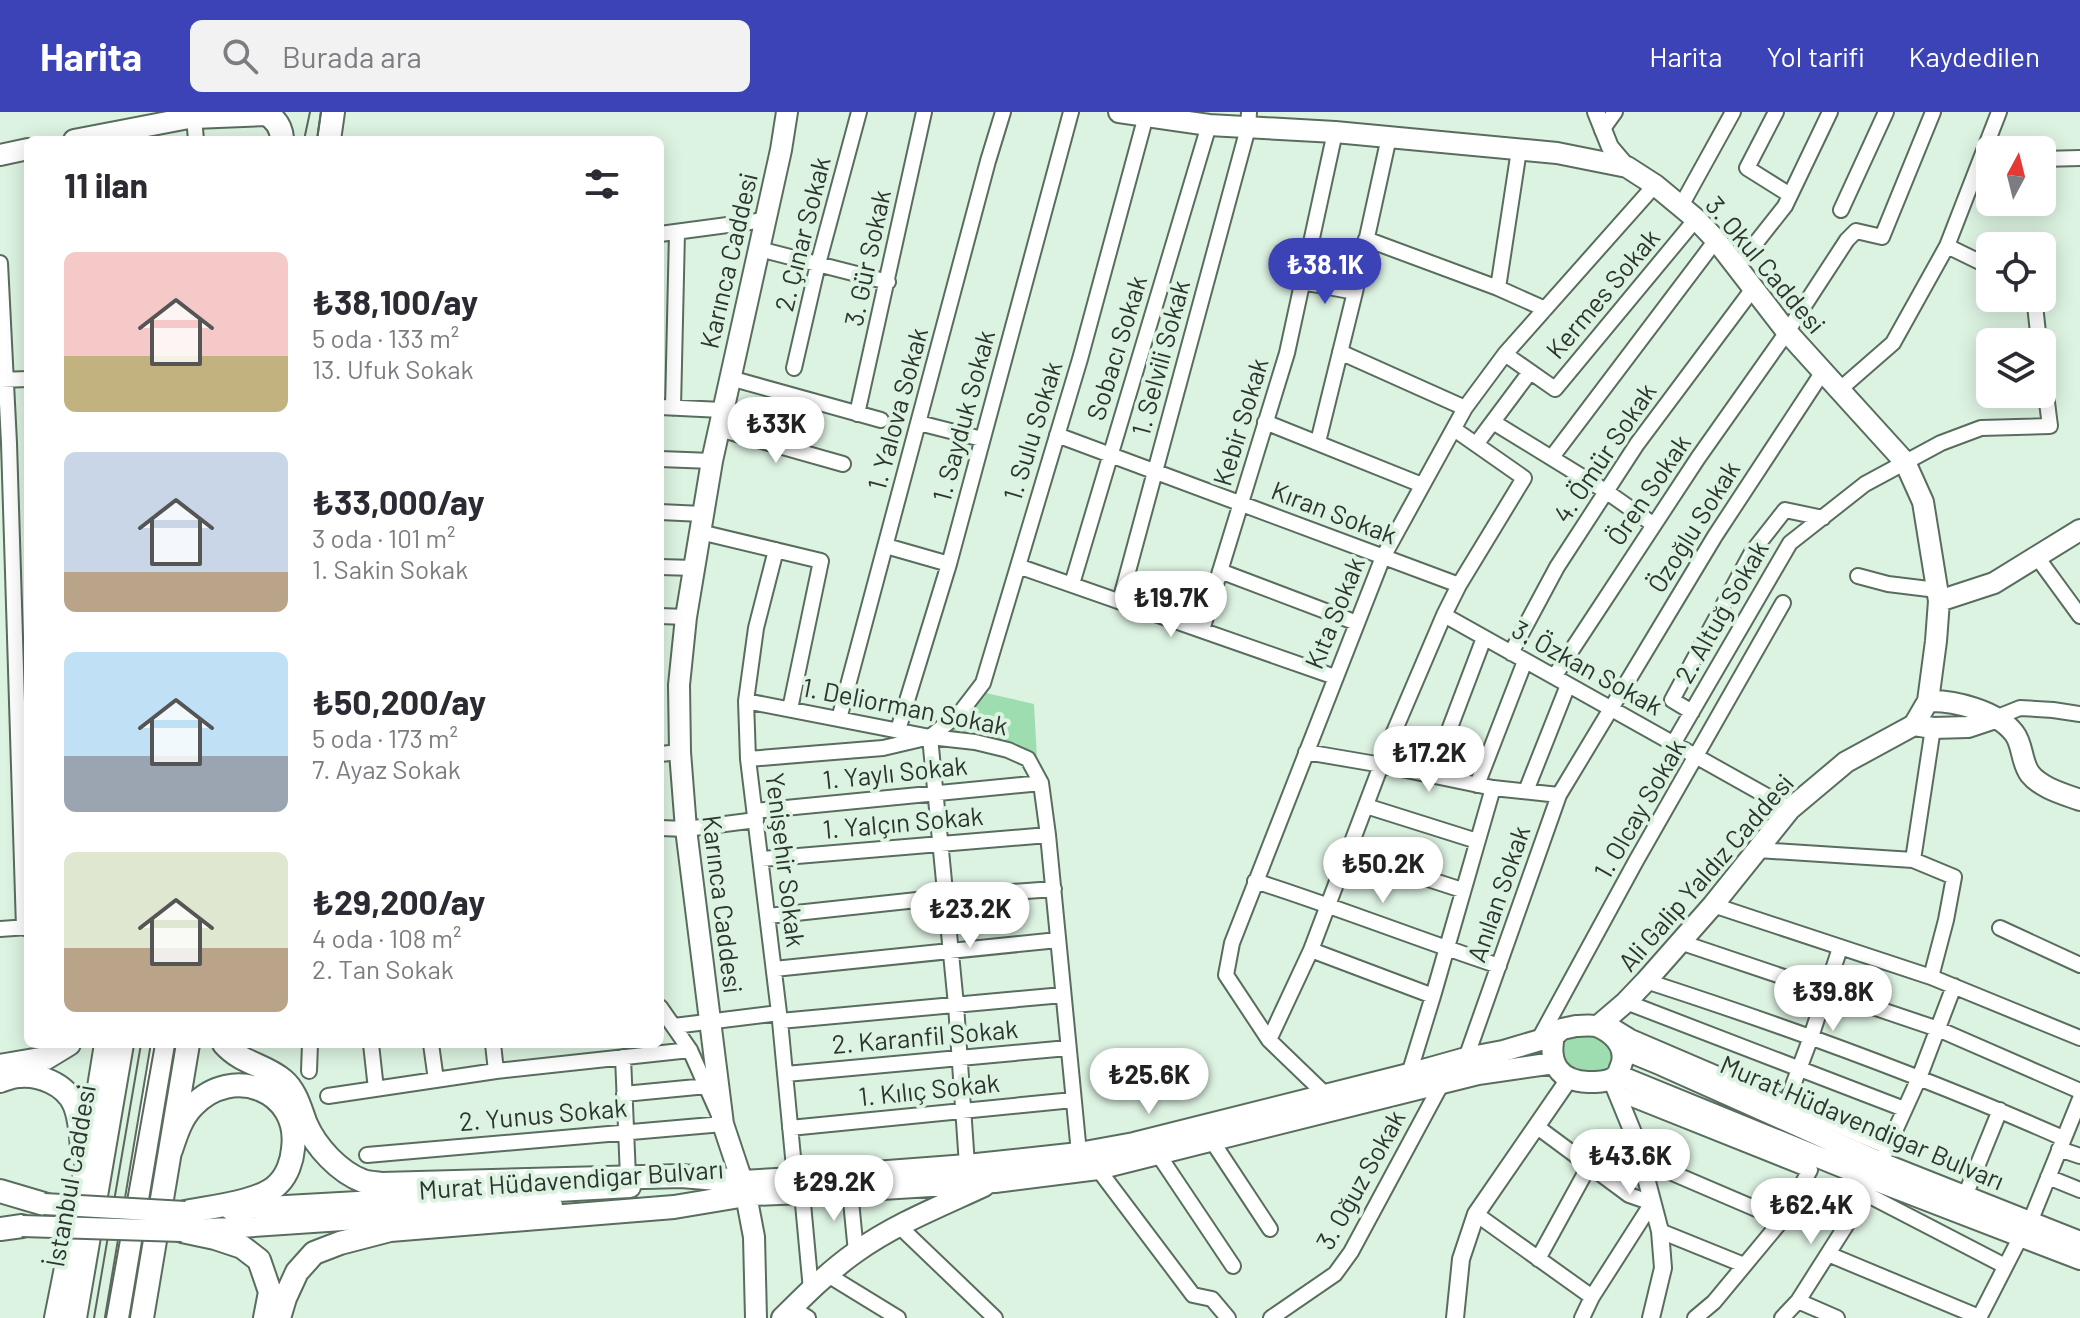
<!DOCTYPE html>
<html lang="tr">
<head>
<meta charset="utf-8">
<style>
  :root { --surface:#fff; --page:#f2f2f3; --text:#2b2b33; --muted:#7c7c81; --accent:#3b43b7 }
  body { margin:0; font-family:Barlow,sans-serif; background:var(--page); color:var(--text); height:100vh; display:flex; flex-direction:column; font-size:30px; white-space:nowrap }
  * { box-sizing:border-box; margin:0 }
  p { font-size:26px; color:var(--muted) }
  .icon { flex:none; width:44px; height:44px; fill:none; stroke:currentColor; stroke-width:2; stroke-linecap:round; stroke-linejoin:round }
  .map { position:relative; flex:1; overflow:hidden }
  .side { position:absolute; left:24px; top:24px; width:640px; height:912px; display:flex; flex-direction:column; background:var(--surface); border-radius:12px; box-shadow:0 4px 20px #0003 }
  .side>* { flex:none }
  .needle { width:52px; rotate:7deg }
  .tools { position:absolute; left:1976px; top:24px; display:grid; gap:16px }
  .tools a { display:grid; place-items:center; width:80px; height:80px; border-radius:12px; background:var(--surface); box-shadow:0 4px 20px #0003; font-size:40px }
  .price { position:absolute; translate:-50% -68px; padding:0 18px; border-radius:28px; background:#fff; color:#222; font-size:26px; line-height:52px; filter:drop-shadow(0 2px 4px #0008) }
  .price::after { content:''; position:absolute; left:50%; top:48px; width:24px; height:18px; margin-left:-12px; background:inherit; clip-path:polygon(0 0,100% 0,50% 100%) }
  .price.active { background:var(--accent); color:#fff }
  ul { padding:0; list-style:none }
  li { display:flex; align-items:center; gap:24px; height:200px; padding:0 40px }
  li span { display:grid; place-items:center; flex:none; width:224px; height:160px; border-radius:12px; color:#555 }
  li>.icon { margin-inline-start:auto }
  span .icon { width:96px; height:96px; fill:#fffc; stroke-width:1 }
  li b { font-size:34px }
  h2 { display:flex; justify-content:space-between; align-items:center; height:96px; padding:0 40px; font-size:34px }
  header { display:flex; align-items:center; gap:48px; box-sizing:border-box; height:112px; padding:0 40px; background:var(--accent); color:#fff }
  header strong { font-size:38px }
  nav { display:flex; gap:44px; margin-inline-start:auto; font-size:28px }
  .search { width:560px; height:72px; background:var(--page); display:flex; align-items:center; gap:20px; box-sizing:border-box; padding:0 28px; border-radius:12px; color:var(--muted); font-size:30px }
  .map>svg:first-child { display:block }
  .green { fill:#9eddaf }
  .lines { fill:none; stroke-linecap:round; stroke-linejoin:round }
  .minor-casing { stroke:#596d5e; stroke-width:18 }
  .tertiary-casing { stroke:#596d5e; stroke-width:20 }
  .secondary-casing { stroke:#596d5e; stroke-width:24 }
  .trunk-casing { stroke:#596d5e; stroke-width:26 }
  .minor { stroke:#fff; stroke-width:14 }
  .tertiary { stroke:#fff; stroke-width:16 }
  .secondary { stroke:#fff; stroke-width:20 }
  .trunk { stroke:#fff; stroke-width:22 }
  .tram { stroke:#5b675d; stroke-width:2 }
  .secondary-bridge-casing { stroke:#596d5e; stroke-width:24; stroke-linecap:butt }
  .secondary-bridge { stroke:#fff; stroke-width:20 }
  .labels { text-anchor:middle; stroke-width:8; stroke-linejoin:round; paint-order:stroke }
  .street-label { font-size:26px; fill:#2c352e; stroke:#ddf3e2 }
</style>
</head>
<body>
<header>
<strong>Harita</strong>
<div class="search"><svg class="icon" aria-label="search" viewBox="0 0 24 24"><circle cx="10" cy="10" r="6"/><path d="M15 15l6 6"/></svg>Burada ara</div>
<nav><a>Harita</a><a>Yol tarifi</a><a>Kaydedilen</a></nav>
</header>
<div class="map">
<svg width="2080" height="1206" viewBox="0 0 2080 1206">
  <rect width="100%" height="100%" fill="#ddf3e2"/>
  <path class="green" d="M 986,581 L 1034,592 L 1037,647 L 953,620 L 950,615 Z
    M 1597,923 L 1613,933 L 1613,949 L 1600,962 L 1580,963 L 1563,950 L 1560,931 L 1565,924 Z"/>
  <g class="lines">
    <g class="minor-casing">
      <path id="minor" d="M 1776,0 L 1747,56 L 1790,83
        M 194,5 L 196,28
        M 1602,18 L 1615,0
        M 2042,47 L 2080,46
        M 1681,94 L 1733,0
        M 1841,98 L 1886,0
        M 660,122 L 765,108
        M 1366,127 L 1498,176 L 1545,197
        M 1947,134 L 1990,155
        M 759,137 L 888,170
        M 0,151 L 9,331 L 24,816
        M 1736,156 L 1785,94 L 1830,0
        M 1302,170 L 1355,180
        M 1498,176 L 1519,38
        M 2031,186 L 2035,193 L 2039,230
        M 1340,240 L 1465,296
        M 1505,242 L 1555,277 L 1696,107
        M 794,256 L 818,152 L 859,0
        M 730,266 L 881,308
        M 0,268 L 28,267
        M 1838,279 L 1893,231 L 1947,134 L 1999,0
        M 660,295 L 722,298
        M 673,296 L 677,120
        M 857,302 L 924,0
        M 1265,310 L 1422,373
        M 1493,310 L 1607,380 L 1654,413
        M 919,311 L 982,327
        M 719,317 L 843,352
        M 1057,323 L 1459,473
        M 1318,330 L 1355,180 L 1389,25
        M 1477,331 L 1530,260
        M 774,333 L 788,283
        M 1552,345 L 1716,128
        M 660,347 L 712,349
        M 660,400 L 702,402
        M 700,420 L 821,449 L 790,597
        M 886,434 L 949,452
        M 776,438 L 756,516 L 746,589 L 748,647 L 780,909 L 795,1066
        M 2037,445 L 2080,504
        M 1018,454 L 1335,565
        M 660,455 L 694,456
        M 1220,459 L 1357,511
        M 1858,464 L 1888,472 L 1937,478
        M 1072,472 L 1209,13
        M 1120,489 L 1248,16 L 1249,0
        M 1444,503 L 1790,697
        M 660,504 L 686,505
        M 1202,518 L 1287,241 L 1335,20
        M 1511,541 L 1557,455 L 1637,332 L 1752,178
        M 1554,565 L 1698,346 L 1787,220 L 1847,128 L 1856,119 L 1882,125 L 1933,0
        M 746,589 L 930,625 L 975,630 L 1008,638 L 1028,647 L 1041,671 L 1048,723 L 1079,1041 L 1098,1057 L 1193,1183 L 1212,1187 L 1228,1206
        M 1692,600 L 1672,588 L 1752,440 L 1785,398 L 1823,406
        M 1995,606 L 2020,596 L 2053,598 L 2080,602
        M 839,607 L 988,49 L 1003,0
        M 898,618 L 949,452 L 1071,0
        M 930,625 L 956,893 L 967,1053
        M 1673,632 L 1790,431 L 1865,372 L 1941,331 L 1981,316 L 2050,314 L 2042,251
        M 1306,640 L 1382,653 L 1493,676 L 1559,683
        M 660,642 L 680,640
        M 748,647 L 883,636 L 930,625 L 960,601 L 983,571 L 1080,247 L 1147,0
        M 1432,663 L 1484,526
        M 1477,673 L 1525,549
        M 1526,679 L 1568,573
        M 1366,694 L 1477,729
        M 755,699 L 1041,671
        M 660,716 L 686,717 L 756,708
        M 1757,738 L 1913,748
        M 1348,741 L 1462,778
        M 761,747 L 1048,723
        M 1255,769 C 1337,795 1417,827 1499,854
        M 1713,793 L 1931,865 L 2080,926
        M 768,804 L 945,785 L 1054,777
        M 2000,816 L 2080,853
        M 0,817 L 28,815
        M 1680,830 L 1938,917 L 2080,979
        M 1311,838 L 1433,884
        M 774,857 L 1058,828
        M 1931,865 L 1946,808 L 1954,765 L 1913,748 L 1933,616
        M 1646,869 C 1788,915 1927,966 2063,1026
        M 1626,890 L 1904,997
        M 780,909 L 1063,883
        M 1605,909 L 1631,925 L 1888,1035
        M 674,914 L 779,901
        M 1539,927 L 1636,749 L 1783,491
        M 1269,928 L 1311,838 L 1391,627 L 1444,503 L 1459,473 L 1524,366 L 1454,317
        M 371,932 L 376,977
        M 431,932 L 436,968
        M 493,932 L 496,959
        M 623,945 L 628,1065
        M 1466,946 L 1559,683 L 1715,424 L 1822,261
        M 309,959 L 310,932
        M 786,962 L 1068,936
        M 1409,962 L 1433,884 L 1493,676
        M 1617,981 L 1810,1058 L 1782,1108 L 1714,1190 L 1695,1206
        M 624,982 L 707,974
        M 1325,982 L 1269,928 L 1226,863 L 1232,831 L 1383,445 L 1465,296 L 1505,242 L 1655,73
        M 328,984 L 496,959 L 690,938
        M 1786,992 L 1811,925 L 1840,836
        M 1536,1014 L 1629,1083 L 1652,1091 L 1592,1185 L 1582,1206
        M 790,1016 L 1073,988
        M 1212,1029 L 1270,1117
        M 2059,1037 L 2080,1044
        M 1158,1042 L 1233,1154
        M 367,1043 L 723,1012 L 690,938 L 660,895
        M 1884,1043 L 1919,966 L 1954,874
        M 1642,1048 L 1782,1108
        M 2048,1065 L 2080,1078
        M 850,1079 L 856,1140
        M 802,1081 L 811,1178
        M 1866,1082 L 2005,1154
        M 1965,1084 L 2000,998
        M 1476,1102 L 1592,1185
        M 2030,1110 L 2080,987
        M 899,1114 L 995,1206
        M 1660,1119 L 1744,1153
        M 1828,1142 L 1979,1205
        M 1538,1147 L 1589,1054
        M 828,1163 L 898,1206
        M 1798,1189 L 1837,1206
        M 792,1196 L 808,1206
        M 1271,1206 L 1335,1162 L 1351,1140 L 1442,971
        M 1782,1206 L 1798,1189 L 1866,1082 L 1872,1067
        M 1979,1206 L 2021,1124"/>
    </g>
    <g class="tertiary-casing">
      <path id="tertiary" d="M 1596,0 L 1610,35 L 1627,55
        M 1611,967 L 1636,1028 L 1660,1119 L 1663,1156 L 1651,1206
        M 1455,1206 L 1461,1147 L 1476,1102 L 1569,967"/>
    </g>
    <g class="secondary-casing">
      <path id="secondary" d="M 1119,0 L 1209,13 L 1335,20 L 1557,41 L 1627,55 L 1655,73 L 1696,107 L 1716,128 L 1787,220 L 1905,350 L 1923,390 L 1939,489 L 1936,529 L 1928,589 L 1914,613 L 1846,650 L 1790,697 L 1713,793 L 1646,869 L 1626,890 L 1598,914
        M 74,28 L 194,5
        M 0,43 L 28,37
        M 1939,489 L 1994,471 L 2080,418
        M 1928,589 C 1954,588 1997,599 2014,621 C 2023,632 2021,650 2030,662 C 2041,676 2064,682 2080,688
        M 1914,613 L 1933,616 L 1968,615 L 1995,606
        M 1576,914 C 1584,914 1594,912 1601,916 C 1617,924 1628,939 1620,956 C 1618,961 1618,963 1613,966 C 1606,970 1596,970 1588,970 C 1559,969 1548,951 1554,924 L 1562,917 Z
        M 1623,937 L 1662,953 L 1881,1051 L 2080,1130
        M 1617,963 L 1872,1067 L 2080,1147
        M 742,1069 L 723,1012 L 686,717 L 680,640 L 679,573 L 686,505 L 712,349 L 781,38 L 787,0
        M 725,1070 L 795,1066 L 967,1053 L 1079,1041 L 1134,1031 L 1409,962 L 1466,946 L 1503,939 L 1554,924
        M 746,1083 L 754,1125 L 756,1206
        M 731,1084 L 850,1079 L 995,1070 L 1098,1057 L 1478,962 L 1554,951
        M 230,1097 L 630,1075
        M 196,1118 L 552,1094
        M 782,1206 C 805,1183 829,1159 856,1140 C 895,1112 941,1094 984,1074"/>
    </g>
    <g class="trunk-casing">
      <path id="trunk" d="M 194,5 L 266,2 C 276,7 281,16 282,26
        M 329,28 L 333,0
        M 224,932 C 242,952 264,952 283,968 C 296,979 300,996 306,1012 C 316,1035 339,1060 363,1069 C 369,1071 376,1071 382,1072 L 681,1064 L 742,1069
        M 0,954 L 46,946 L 69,932
        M 0,969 C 6,967 13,964 19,964 C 39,962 65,972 74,992 C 80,1005 81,1023 82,1037
        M 171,1038 C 176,1023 181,1006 193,994 C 232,952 301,978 293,1037 C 292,1049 287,1063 279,1071 C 263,1090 210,1095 185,1100
        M 0,1079 L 44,1092
        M 0,1117 L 22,1114
        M 182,1119 L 215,1126 L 242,1135 L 259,1148 L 270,1180 L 265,1206
        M 56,1206 L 85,1061 L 106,932
        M 75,1206 L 122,932
        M 117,1206 L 163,932
        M 142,1206 L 188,932
        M 279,1206 L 285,1186 L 297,1160 L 314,1141 L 340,1131 L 390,1118 L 674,1095 L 746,1083"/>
    </g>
    <use href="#minor" class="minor"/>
    <use href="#tertiary" class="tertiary"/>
    <use href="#secondary" class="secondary"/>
    <use href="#trunk" class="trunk"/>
    <path class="tram" d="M 304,28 L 310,0
      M 317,28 L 321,0
      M 94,1206 L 141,932
      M 106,1206 L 155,932"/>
    <g class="secondary-bridge-casing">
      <path id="secondary-bridge" d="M 44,1092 L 185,1100
        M 22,1114 L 182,1119"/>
    </g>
    <use href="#secondary-bridge" class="secondary-bridge"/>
  </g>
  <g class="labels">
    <g class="street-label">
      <text transform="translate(803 122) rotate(-76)" y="9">2. Çınar Sokak</text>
      <text transform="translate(868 146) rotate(-78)" y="9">3. Gür Sokak</text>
      <text transform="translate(729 149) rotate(-77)" y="9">Karınca Caddesi</text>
      <text transform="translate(1765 153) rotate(50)" y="9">3. Okul Caddesi</text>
      <text transform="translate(1603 182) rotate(-50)" y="9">Kermes Sokak</text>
      <text transform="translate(1117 236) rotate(-73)" y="9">Sobacı Sokak</text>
      <text transform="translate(1161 246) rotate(-75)" y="9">1. Selvili Sokak</text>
      <text transform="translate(898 297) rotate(-75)" y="9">1. Yalova Sokak</text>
      <text transform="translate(964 304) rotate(-75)" y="9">1. Sayduk Sokak</text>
      <text transform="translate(1241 310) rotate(-73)" y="9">Kebir Sokak</text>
      <text transform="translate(1033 319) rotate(-73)" y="9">1. Sulu Sokak</text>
      <text transform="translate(1605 341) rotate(-56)" y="9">4. Ömür Sokak</text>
      <text transform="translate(1649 378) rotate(-56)" y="9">Ören Sokak</text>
      <text transform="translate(1334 401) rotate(21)" y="9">Kıran Sokak</text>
      <text transform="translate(1694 415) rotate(-58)" y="9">Özoğlu Sokak</text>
      <text transform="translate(1722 500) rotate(-60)" y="9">2. Altuğ Sokak</text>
      <text transform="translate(1335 501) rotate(-68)" y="9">Kıta Sokak</text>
      <text transform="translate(1587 556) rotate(29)" y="9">3. Özkan Sokak</text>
      <text transform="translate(905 595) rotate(11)" y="9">1. Deliorman Sokak</text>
      <text transform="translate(895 661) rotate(-6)" y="9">1. Yaylı Sokak</text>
      <text transform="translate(1640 697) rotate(-60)" y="9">1. Olcay Sokak</text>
      <text transform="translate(903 711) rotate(-5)" y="9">1. Yalçın Sokak</text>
      <text transform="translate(785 748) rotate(83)" y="9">Yenişehir Sokak</text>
      <text transform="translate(1706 761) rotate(-49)" y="9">Ali Galip Yaldız Caddesi</text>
      <text transform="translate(1499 782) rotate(-71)" y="9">Anılan Sokak</text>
      <text transform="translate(722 792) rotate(83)" y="9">Karınca Caddesi</text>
      <text transform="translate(925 925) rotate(-5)" y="9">2. Karanfil Sokak</text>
      <text transform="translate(929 978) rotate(-6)" y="9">1. Kılıç Sokak</text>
      <text transform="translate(543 1003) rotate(-5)" y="9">2. Yunus Sokak</text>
      <text transform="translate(1862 1011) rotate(23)" y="9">Murat Hüdavendigar Bulvarı</text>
      <text transform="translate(71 1064) rotate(-80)" y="9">İstanbul Caddesi</text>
      <text transform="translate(571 1068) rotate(-4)" y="9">Murat Hüdavendigar Bulvarı</text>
      <text transform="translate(1361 1068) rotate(-61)" y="9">3. Oğuz Sokak</text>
    </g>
  </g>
</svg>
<div class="tools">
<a><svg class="needle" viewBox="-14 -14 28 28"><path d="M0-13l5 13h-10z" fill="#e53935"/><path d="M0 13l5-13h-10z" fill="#7c7c81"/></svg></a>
<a><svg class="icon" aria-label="locate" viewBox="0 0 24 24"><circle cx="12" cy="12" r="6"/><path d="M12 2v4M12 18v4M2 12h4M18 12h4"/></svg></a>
<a><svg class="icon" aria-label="layers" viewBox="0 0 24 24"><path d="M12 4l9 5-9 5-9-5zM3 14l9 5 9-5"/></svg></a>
</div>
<b class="price active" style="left:1325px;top:194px">₺38.1K</b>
<b class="price" style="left:776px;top:353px">₺33K</b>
<b class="price" style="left:1171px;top:527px">₺19.7K</b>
<b class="price" style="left:1429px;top:682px">₺17.2K</b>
<b class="price" style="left:1383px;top:793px">₺50.2K</b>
<b class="price" style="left:970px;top:838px">₺23.2K</b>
<b class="price" style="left:1833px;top:921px">₺39.8K</b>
<b class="price" style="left:1149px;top:1004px">₺25.6K</b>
<b class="price" style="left:1630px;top:1085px">₺43.6K</b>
<b class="price" style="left:834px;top:1111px">₺29.2K</b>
<b class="price" style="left:1811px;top:1134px">₺62.4K</b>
<section class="side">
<h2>11 ilan<svg class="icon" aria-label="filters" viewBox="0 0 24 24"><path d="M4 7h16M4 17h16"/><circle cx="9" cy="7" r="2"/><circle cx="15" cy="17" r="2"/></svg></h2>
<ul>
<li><span style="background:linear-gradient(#f6c9c9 65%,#c2b280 0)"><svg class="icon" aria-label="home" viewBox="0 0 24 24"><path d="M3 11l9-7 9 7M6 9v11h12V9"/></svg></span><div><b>₺38,100/ay</b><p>5 oda · 133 m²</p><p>13. Ufuk Sokak</p></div></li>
<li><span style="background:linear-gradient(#c9d6e8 75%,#b9a48a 0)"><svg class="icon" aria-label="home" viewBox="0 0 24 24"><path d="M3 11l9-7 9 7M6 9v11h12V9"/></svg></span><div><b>₺33,000/ay</b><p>3 oda · 101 m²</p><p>1. Sakin Sokak</p></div></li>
<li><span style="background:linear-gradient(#bfe0f5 65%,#9aa5b1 0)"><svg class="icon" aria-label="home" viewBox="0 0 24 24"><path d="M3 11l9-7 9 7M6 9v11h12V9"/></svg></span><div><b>₺50,200/ay</b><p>5 oda · 173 m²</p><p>7. Ayaz Sokak</p></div></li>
<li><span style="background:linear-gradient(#dfe7d0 60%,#b9a48a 0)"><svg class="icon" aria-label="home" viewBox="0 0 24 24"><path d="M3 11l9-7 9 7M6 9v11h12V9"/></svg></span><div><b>₺29,200/ay</b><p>4 oda · 108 m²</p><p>2. Tan Sokak</p></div></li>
</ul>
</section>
</div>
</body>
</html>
